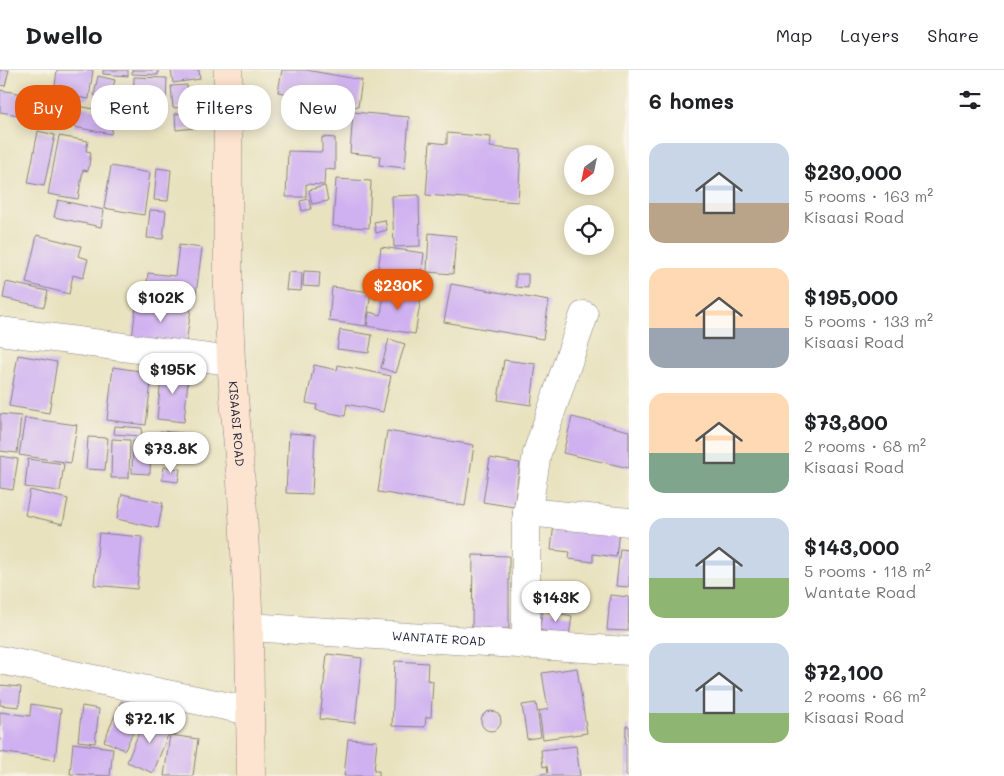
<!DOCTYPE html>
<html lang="en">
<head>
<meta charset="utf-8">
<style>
  :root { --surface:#fff; --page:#f6f6f6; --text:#202124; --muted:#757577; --line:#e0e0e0; --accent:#ea580c }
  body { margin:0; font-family:Mali,sans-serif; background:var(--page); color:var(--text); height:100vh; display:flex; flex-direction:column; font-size:19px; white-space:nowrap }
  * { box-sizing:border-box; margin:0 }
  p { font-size:16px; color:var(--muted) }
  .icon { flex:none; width:28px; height:28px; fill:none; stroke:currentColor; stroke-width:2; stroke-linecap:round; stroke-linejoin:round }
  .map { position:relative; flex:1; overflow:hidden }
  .drawer { display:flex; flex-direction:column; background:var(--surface); width:375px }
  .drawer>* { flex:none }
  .banner { position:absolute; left:15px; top:15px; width:475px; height:45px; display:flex; gap:10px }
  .needle { width:32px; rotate:213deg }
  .buttons { position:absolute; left:564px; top:75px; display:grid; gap:10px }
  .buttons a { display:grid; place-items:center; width:50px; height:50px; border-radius:50%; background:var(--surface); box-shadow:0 2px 12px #0003; font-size:25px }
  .price { position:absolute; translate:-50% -42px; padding:0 11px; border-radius:18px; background:#fff; color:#222; font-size:16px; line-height:32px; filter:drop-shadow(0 1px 2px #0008) }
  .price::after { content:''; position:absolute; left:50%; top:30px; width:15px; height:11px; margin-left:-8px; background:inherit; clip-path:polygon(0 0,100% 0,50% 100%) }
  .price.active { background:var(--accent); color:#fff }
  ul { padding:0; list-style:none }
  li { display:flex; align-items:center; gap:15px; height:125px; padding:0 20px }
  li span { display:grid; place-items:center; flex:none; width:140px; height:100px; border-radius:15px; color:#555 }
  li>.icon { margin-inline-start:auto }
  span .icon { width:60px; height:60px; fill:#fffc; stroke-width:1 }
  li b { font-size:21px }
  h2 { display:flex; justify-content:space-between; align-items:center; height:60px; padding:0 20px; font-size:21px }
  .chip { padding:0 18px; border-radius:20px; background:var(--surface); box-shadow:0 2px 12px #0003; font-size:18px; line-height:45px }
  .chip.active { background:var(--accent); color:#fff }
  header { display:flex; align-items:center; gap:30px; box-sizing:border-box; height:70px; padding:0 25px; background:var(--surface); border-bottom:1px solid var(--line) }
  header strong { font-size:24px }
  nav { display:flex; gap:28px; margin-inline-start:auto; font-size:18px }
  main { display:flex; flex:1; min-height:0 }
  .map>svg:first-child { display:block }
  .building { fill:#cfb0f1 }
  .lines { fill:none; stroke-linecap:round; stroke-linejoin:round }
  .minor-casing { stroke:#86827d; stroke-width:29 }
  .secondary-casing { stroke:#86827d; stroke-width:29 }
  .minor { stroke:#fff; stroke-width:28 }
  .secondary { stroke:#fde4d0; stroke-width:28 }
  .labels { text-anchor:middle; stroke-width:4.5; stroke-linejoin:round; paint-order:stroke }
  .street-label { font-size:12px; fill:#22223b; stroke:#f7f3e8 }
</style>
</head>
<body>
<header>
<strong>Dwello</strong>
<nav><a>Map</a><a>Layers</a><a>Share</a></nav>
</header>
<main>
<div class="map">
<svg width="629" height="706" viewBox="0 0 629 706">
  <rect width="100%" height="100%" fill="#f7f3e8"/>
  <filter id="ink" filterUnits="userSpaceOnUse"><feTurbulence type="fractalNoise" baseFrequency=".02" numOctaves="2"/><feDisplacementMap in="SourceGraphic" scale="10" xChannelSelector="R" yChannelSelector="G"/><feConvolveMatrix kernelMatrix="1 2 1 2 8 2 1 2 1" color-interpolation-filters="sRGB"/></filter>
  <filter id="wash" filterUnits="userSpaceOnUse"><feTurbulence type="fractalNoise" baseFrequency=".0096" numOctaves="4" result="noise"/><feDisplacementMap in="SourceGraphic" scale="20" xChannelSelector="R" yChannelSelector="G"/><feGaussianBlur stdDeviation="1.12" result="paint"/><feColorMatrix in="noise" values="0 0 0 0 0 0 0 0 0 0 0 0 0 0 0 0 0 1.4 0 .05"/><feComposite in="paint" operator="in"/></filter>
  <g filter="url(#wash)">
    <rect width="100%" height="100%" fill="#e9e2bf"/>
    <g id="blocks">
      <path class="building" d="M 0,0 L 9,0 L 5,16 L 0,15 Z
        M 57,0 L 93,0 L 89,29 L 54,23 Z
        M 103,0 L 128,0 L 128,6 L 103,4 Z
        M 132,0 L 158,0 L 158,5 L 132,4 Z
        M 171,0 L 199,0 L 200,9 L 173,13 Z
        M 282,0 L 306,0 L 362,10 L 358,37 L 278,22 Z
        M 98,6 L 115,10 L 110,28 L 94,25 Z
        M 134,7 L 167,8 L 166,34 L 133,33 Z
        M 187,15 L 189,37 L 173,38 L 171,16 Z
        M 0,20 L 53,29 L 50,50 L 0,42 Z
        M 78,36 L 115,43 L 111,64 L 74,57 Z
        M 195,42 L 196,58 L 176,60 L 175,44 Z
        M 353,42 L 409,47 L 405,98 L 379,95 L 380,86 L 350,83 Z
        M 38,61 L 55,65 L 44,116 L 28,113 Z
        M 447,63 L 491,67 L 490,77 L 521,80 L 518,132 L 426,125 L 430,72 L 447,74 Z
        M 59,66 L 88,71 L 86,81 L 91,82 L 88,101 L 83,100 L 78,129 L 48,124 Z
        M 322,67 L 335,68 L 335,100 L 325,99 L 324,115 L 306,114 L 306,127 L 286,127 L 288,81 L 322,82 Z
        M 111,96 L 150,103 L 144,145 L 104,138 Z
        M 157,98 L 171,100 L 168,131 L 154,130 Z
        M 336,109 L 371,111 L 369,158 L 333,156 Z
        M 325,116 L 328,131 L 312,134 L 309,120 Z
        M 419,125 L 420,176 L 394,177 L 392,126 Z
        M 309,129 L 311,139 L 302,141 L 300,131 Z
        M 58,130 L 104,140 L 101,157 L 54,147 Z
        M 150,140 L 166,141 L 163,169 L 147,168 Z
        M 385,150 L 387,160 L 376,163 L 374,152 Z
        M 429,163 L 456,166 L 453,204 L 427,202 Z
        M 37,165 L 81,176 L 78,186 L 88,189 L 83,208 L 73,205 L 69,224 L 26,213 Z
        M 179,175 L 202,178 L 195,232 L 146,226 L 148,203 L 175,206 Z
        M 381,177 L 424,183 L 420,216 L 377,211 Z
        M 304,201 L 320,202 L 319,217 L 303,216 Z
        M 288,202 L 302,203 L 301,221 L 286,220 Z
        M 516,204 L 528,204 L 528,218 L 516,217 Z
        M 6,212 L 48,221 L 44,237 L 3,228 Z
        M 451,214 L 549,231 L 543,269 L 444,252 Z
        M 385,216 L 422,222 L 415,264 L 367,256 L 369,242 L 381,245 Z
        M 332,217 L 371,222 L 366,256 L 329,251 Z
        M 137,230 L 191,238 L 186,275 L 132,268 Z
        M 340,260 L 372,265 L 369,283 L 337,279 Z
        M 389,269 L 405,274 L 396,303 L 381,298 Z
        M 18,285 L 57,292 L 49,343 L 9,336 Z
        M 504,290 L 536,294 L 531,335 L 498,330 Z
        M 314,295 L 337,300 L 338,295 L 391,306 L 383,342 L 347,334 L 345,346 L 316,340 L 317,335 L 306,333 Z
        M 113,297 L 152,303 L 146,355 L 107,350 Z
        M 162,298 L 189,300 L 184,352 L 157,349 Z
        M 0,344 L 21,346 L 17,383 L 0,381 Z
        M 572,347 L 629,361 L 629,398 L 563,383 Z
        M 25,348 L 77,355 L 71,393 L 19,385 Z
        M 115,356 L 142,358 L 141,366 L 114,364 Z
        M 160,361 L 183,363 L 181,391 L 157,389 Z
        M 387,361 L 474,375 L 465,436 L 378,422 Z
        M 289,363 L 315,365 L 312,424 L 286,423 Z
        M 88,367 L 108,368 L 105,400 L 86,399 Z
        M 112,369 L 130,370 L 129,408 L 111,408 Z
        M 133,371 L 151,371 L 150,404 L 132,403 Z
        M 0,386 L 18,389 L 13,420 L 0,418 Z
        M 490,388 L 520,393 L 514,437 L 483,432 Z
        M 28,389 L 64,394 L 60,421 L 25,417 Z
        M 164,397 L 180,399 L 178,412 L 162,410 Z
        M 30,420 L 68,429 L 63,454 L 25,445 Z
        M 122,424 L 163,433 L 158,458 L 117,449 Z
        M 554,453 L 619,460 L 616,487 L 593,484 L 593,492 L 569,489 L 570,482 L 551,480 Z
        M 99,463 L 142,467 L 137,519 L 94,515 Z
        M 620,479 L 629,480 L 629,517 L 616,516 Z
        M 473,485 L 509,486 L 509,559 L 472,559 Z
        M 610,525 L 629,527 L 628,561 L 607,560 Z
        M 543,540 L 572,546 L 569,566 L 539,560 Z
        M 327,584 L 362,588 L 355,653 L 320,649 Z
        M 395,591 L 428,593 L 427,610 L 433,611 L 431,647 L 426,647 L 425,657 L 392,656 Z
        M 577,598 L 587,663 L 543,669 L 539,641 L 548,639 L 542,603 Z
        M 0,615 L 21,617 L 19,637 L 0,635 Z
        M 121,631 L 142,641 L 125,680 L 104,671 Z
        M 536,633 L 541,667 L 527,669 L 522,635 Z
        M 31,634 L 61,639 L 55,690 L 0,682 L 0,642 L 30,646 Z
        M 82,636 L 99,639 L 95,673 L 78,671 Z
        M481 651a10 10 0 1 1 20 0a10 10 0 1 1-20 0Z
        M 146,645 L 172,655 L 153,703 L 127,692 Z
        M 626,656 L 629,656 L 629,706 L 626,706 Z
        M 170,665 L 198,669 L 193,706 L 164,706 Z
        M 348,669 L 377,671 L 374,701 L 379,701 L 379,706 L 344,706 Z
        M 73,673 L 113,678 L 110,706 L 70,704 Z
        M 576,676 L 580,706 L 531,706 L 548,703 L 547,696 L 543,697 L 541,680 Z"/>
    </g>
  </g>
  <g filter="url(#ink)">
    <use href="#blocks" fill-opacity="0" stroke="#86827d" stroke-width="1"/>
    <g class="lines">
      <g class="minor-casing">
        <g id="minor">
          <path d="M 0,261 L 231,291"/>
          <path d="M 527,442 L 629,452"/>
          <path id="s1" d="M 249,557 L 629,581"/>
          <path d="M 526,575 L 526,451 L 537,383 L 584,245"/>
          <path d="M 0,590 L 250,641"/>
        </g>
      </g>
      <g class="secondary-casing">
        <g id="secondary">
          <path id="s2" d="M 228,0 L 228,221 L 231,291 L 242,425 L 249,557 L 251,706"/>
        </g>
      </g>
      <use href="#minor" class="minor"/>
      <use href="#secondary" class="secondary"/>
    </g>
  </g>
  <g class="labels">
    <g class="street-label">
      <text dy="4" stroke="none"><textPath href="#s2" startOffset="354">KISAASI ROAD</textPath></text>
      <text dy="4" stroke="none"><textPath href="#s1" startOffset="190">WANTATE ROAD</textPath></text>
    </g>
  </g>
</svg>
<div class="buttons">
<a><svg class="needle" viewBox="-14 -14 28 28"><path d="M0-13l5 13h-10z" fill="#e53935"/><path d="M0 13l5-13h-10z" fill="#757577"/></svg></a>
<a><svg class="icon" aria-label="locate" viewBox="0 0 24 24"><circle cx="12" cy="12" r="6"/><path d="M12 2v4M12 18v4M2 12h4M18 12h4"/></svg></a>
</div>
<b class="price active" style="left:398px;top:241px">$230K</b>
<b class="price" style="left:161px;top:253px">$102K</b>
<b class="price" style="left:173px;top:325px">$195K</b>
<b class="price" style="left:171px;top:404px">$73.8K</b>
<b class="price" style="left:556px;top:553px">$143K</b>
<b class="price" style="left:150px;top:674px">$72.1K</b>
<div class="banner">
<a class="chip active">Buy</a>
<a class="chip">Rent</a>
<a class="chip">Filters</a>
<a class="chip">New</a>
</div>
</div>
<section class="drawer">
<h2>6 homes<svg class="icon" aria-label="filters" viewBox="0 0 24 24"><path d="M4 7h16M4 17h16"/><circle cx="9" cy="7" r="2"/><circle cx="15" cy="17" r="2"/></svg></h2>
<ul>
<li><span style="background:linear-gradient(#c9d6e8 60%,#b9a48a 0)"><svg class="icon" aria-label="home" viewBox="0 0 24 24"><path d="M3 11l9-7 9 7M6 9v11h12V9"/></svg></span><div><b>$230,000</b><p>5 rooms · 163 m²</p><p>Kisaasi Road</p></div></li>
<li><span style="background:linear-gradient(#ffd9b3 60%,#9aa5b1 0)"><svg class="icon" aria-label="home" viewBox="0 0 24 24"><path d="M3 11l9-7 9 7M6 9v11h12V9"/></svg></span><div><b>$195,000</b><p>5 rooms · 133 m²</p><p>Kisaasi Road</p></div></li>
<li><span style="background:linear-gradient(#ffd9b3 60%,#7fa58c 0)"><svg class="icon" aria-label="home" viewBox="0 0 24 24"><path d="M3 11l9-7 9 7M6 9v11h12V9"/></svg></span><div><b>$73,800</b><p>2 rooms · 68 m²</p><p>Kisaasi Road</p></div></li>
<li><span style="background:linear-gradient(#c9d6e8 60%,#8fb573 0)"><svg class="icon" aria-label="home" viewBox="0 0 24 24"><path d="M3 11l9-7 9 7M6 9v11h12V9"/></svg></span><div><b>$143,000</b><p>5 rooms · 118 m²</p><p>Wantate Road</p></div></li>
<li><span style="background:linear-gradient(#c9d6e8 70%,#8fb573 0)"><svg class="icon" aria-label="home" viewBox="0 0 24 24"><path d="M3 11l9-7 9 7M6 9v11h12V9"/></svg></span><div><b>$72,100</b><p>2 rooms · 66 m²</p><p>Kisaasi Road</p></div></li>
</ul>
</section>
</main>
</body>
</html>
